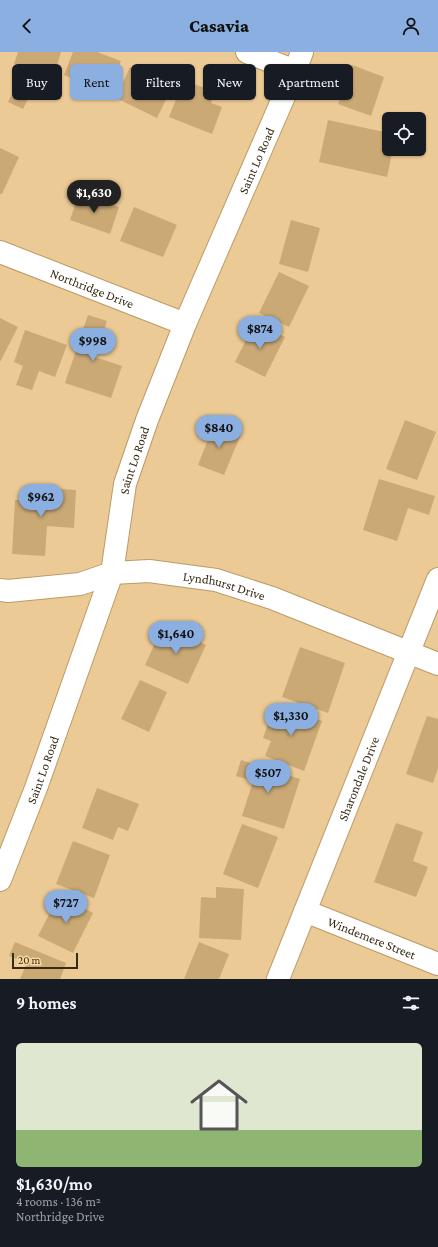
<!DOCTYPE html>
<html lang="en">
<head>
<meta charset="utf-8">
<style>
  :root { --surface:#171b24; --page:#20242c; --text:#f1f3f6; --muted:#9ea1a6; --line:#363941; --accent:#8bafe0 }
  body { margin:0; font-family:"Crimson Pro",serif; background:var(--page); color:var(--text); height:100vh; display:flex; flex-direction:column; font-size:15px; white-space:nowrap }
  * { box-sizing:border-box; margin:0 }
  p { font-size:13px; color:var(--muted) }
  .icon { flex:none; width:22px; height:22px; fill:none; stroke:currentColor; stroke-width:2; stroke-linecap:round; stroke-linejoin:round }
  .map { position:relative; height:927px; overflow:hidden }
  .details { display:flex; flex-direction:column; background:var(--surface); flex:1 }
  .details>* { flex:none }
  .guide { position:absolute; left:12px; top:12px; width:414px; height:36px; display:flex; gap:8px }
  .tools { position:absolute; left:382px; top:60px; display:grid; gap:8px }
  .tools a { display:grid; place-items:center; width:44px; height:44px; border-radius:6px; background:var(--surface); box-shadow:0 1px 3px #0004; font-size:20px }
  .scale { position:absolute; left:12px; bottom:10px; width:66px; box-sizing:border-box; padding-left:4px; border:2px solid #382b15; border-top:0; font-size:11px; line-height:14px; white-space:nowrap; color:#382b15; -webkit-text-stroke:3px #f9d7a1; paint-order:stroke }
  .price { position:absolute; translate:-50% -34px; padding:0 9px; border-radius:14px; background:var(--accent); color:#111; font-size:13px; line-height:26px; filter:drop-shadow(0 1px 2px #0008) }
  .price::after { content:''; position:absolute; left:50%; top:24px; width:12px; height:9px; margin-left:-6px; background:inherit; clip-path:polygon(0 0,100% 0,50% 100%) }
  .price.current { background:#222; color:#fff }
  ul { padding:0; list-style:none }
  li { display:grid; align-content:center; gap:8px; height:212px; padding:0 16px }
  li+li { border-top:1px solid var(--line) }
  li span { display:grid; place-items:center; height:124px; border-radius:6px; color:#555 }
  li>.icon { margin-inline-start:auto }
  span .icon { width:72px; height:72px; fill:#fffc; stroke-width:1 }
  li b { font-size:17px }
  h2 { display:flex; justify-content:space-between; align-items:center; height:48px; padding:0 16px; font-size:17px }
  .pill { padding:0 14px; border-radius:6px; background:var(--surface); box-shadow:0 1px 3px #0004; font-size:14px; line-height:36px }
  .pill.current { background:var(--accent); color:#111 }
  header { display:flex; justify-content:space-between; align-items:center; height:52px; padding:0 16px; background:var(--accent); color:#111; font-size:18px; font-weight:800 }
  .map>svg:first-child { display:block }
  .building { fill:#caa975 }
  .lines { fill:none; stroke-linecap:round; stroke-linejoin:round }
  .minor-casing { stroke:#bc9b67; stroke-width:24 }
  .minor { stroke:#fff; stroke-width:22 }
  .labels { text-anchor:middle; stroke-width:4; stroke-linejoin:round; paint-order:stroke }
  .street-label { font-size:13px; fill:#382b15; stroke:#f9d7a1 }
</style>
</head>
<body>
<header><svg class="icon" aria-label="back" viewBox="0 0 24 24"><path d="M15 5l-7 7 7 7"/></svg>Casavia<svg class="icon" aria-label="person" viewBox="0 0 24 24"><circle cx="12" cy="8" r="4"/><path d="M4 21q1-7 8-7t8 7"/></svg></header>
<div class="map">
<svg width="438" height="927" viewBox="0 0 438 927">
  <rect width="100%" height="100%" fill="#ecca95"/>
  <path class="building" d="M 18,0 L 61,0 L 54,23 L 14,12 Z
    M 73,0 L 97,0 L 121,9 L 108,41 L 64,23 Z
    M 352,13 L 384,25 L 371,64 L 338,52 Z
    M 130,15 L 172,35 L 157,66 L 116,46 Z
    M 184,28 L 215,40 L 211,51 L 222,55 L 212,82 L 169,65 Z
    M 18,31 L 32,39 L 23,57 L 8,50 Z
    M 328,68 L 389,81 L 389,97 L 393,97 L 387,125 L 319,110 Z
    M 0,96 L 19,105 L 2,142 L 0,142 Z
    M 79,141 L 119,155 L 110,182 L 70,168 Z
    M 134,155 L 177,173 L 163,205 L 120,189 Z
    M 291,168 L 320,176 L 308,220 L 279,212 Z
    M 279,220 L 309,234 L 289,275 L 259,261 Z
    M 88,263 L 107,269 L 95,305 L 122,314 L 111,346 L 65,331 Z
    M 0,266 L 18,275 L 0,310 Z
    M 255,270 L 285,285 L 265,325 L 235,310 Z
    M 25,278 L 67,293 L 55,325 L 39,319 L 32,338 L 16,333 L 23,314 L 14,310 Z
    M 405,368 L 436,380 L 417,428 L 386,417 Z
    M 214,372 L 241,382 L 224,423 L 198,413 Z
    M 379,427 L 435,444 L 429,463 L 408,456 L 397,489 L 363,478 Z
    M 27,435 L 76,438 L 74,476 L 47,474 L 45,504 L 12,502 L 15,448 L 27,448 Z
    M 163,574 L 206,593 L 188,632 L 145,613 Z
    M 300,595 L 345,611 L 328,661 L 282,645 Z
    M 140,628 L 167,640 L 149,680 L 121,667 Z
    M 275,652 L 322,669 L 304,719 L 265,704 L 271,689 L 263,686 Z
    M 427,664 L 438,667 L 438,716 L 433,731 L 406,722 Z
    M 241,708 L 300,727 L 284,777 L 242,764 L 253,729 L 236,724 Z
    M 97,736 L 139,752 L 128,779 L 118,775 L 113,788 L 82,776 Z
    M 396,771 L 423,780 L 413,809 L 428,815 L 416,845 L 374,830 Z
    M 242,772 L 278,785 L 258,836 L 223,822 Z
    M 73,789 L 110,803 L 94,846 L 56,832 Z
    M 216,835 L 244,837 L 241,888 L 199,886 L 201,845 L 216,846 Z
    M 59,843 L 93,861 L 73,901 L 38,884 Z
    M 15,890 L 66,911 L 60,927 L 20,927 L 27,911 L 9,904 Z
    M 199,890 L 229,902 L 219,927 L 184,927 Z"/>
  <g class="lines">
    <g class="minor-casing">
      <g id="minor">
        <path d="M 247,0 L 295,19"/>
        <path id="s1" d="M 0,200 L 185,272"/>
        <path id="s2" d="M 0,538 L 8,539 L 80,532 L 112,521 L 149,519 L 216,528 L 272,546 L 438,612"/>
        <path id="s3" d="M 0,828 L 36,736 L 112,521 L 125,432 L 147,368 L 185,272 L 295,19 L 302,0"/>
        <path id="s4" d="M 305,859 L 438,912"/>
        <path id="s5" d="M 278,927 L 438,527"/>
      </g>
    </g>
    <use href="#minor" class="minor"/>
  </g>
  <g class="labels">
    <g class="street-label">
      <text dy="5" stroke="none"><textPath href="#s3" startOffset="766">Saint Lo Road</textPath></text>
      <text dy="5" stroke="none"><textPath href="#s1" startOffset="99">Northridge Drive</textPath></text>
      <text dy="5" stroke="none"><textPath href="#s3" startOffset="442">Saint Lo Road</textPath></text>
      <text dy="5" stroke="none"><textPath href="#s2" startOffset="228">Lyndhurst Drive</textPath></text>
      <text dy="5" stroke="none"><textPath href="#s3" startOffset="118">Saint Lo Road</textPath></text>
      <text dy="5" stroke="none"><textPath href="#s5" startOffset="216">Sharondale Drive</textPath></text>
      <text dy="5" stroke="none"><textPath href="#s4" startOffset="72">Windemere Street</textPath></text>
    </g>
  </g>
</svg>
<div class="tools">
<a><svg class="icon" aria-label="locate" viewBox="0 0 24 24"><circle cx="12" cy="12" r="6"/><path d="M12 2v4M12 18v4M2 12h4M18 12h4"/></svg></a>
</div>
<div class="scale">20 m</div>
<b class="price current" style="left:94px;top:162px">$1,630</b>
<b class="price" style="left:260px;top:298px">$874</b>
<b class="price" style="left:93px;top:310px">$998</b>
<b class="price" style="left:219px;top:397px">$840</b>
<b class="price" style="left:41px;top:466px">$962</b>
<b class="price" style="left:176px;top:603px">$1,640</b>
<b class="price" style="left:291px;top:685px">$1,330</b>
<b class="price" style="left:268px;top:742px">$507</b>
<b class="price" style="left:66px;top:872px">$727</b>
<div class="guide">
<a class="pill">Buy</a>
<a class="pill current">Rent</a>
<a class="pill">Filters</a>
<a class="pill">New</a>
<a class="pill">Apartment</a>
</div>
</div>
<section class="details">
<h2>9 homes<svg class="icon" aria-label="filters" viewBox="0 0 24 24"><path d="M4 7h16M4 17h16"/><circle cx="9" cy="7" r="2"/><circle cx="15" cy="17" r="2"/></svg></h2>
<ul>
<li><span style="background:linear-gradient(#dfe7d0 70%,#8fb573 0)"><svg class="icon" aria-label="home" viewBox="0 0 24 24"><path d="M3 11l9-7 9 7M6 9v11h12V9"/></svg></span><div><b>$1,630/mo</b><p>4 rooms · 136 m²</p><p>Northridge Drive</p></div></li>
</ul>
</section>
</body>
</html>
